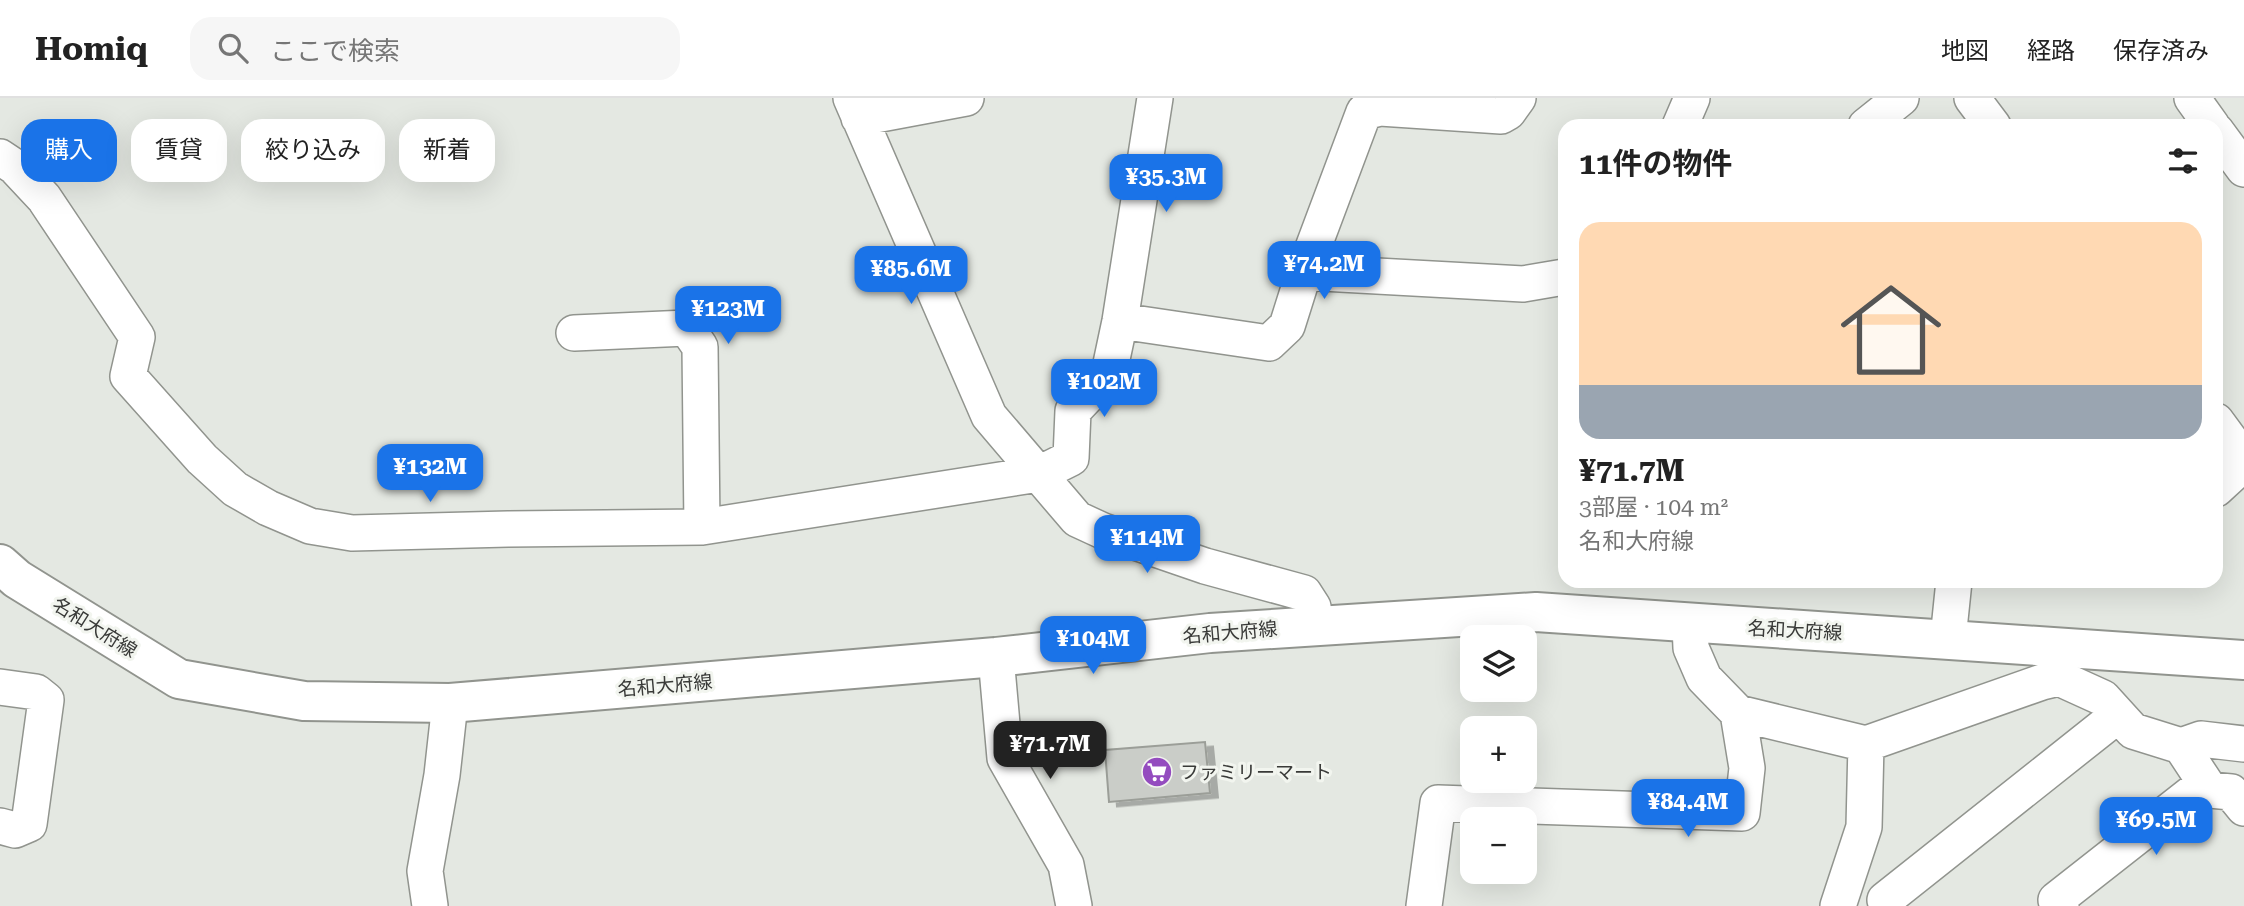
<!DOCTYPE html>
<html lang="ja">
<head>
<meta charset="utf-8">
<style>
  :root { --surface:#fff; --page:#f6f6f6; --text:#222; --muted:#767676; --line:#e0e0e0; --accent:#1a73e8 }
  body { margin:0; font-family:"Roboto Serif","Noto Sans JP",serif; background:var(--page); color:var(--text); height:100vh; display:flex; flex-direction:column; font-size:26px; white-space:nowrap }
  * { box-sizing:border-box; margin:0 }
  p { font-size:23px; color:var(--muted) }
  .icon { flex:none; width:38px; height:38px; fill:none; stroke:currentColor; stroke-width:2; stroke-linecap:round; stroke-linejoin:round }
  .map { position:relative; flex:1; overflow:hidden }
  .side { position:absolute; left:1558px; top:21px; width:665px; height:469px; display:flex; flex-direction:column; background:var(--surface); border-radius:21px; box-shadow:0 7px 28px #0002 }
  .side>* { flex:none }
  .hud { position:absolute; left:21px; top:21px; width:665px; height:63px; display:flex; gap:14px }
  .tools { position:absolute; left:1460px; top:527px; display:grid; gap:14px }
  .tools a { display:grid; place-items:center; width:77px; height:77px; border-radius:14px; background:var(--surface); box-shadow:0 7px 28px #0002; font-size:35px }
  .price { position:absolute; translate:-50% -60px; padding:0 16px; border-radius:14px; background:var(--accent); color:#fff; font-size:23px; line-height:46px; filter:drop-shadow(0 2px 4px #0008) }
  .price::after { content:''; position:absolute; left:50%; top:42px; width:21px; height:16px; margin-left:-10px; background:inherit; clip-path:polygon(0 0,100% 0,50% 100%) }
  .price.on { background:#222; color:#fff }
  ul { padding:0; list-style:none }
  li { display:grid; align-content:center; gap:14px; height:371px; padding:0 21px }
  li span { display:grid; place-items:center; height:217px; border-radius:21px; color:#555 }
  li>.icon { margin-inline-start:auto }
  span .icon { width:126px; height:126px; fill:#fffc; stroke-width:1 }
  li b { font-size:30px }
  h2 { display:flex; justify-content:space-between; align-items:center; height:84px; padding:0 21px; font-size:30px }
  .tag { padding:0 24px; border-radius:21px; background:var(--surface); box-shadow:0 7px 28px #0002; font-size:24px; line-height:63px }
  .tag.on { background:var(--accent); color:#fff }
  header { display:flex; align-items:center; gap:42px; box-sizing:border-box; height:98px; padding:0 35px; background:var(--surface); border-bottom:2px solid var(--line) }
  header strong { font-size:33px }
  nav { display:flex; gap:38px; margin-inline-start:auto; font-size:24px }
  .search { width:490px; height:63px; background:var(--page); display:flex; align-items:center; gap:18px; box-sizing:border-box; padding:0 24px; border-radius:21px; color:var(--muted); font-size:26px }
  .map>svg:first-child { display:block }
  .building { fill:#cacdc8; stroke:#9b9e98; stroke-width:2; filter:url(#shadow) }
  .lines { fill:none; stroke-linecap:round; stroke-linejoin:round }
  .minor-casing { stroke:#91948e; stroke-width:38 }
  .major-casing { stroke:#91948e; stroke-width:42 }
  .minor { stroke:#fff; stroke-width:35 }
  .major { stroke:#fff; stroke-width:38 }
  .labels { text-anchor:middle; stroke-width:6; stroke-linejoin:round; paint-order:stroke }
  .street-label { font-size:19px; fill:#393a38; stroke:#f2f5ef }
  .poi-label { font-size:19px; fill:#393a38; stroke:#f2f5ef; text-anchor:start }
</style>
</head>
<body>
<header>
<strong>Homiq</strong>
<div class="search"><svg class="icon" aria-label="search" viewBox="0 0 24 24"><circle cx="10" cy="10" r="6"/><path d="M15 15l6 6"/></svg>ここで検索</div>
<nav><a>地図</a><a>経路</a><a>保存済み</a></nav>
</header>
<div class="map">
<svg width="2244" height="808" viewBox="0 0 2244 808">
  <defs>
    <filter id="shadow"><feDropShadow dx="8" dy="4.5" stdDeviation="0" flood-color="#0004"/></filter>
  </defs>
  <rect width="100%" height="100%" fill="#e4e8e2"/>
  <path class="building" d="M 1205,644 L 1210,695 L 1109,704 L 1105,652 Z"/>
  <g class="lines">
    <g class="minor-casing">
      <path id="minor" d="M 851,0 L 989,318 L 1077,421 L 1103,433 L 1205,468 L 1304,495 L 1313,509 L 1316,527
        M 1972,0 L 1993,28
        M 2192,0 L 2212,28
        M 859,20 L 966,0
        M 1680,28 L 1692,0
        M 1866,28 L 1901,0
        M 2216,33 L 2244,71
        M 0,59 L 15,69 L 44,100 L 137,239 L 128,278 L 202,361 L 235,391 L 268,410 L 310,428 L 352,435 L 508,431 L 702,429 L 1039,376 L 1071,360 L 1073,313 L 1109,275 L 1120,223 L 1155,0
        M 1304,174 L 1364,14 L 1380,10 L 1501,18 L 1508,14 L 1518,0
        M 1120,223 L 1269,245 L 1287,228 L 1304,174 L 1523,186 L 1564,179
        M 574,235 L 687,230 L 700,249 L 702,429
        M 2216,323 L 2244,361
        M 2216,391 L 2244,365
        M 1948,541 L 1954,483
        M 996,559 L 1005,660 L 1066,767 L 1074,808
        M 0,589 L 36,594 L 46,602 L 29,726 L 15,732 L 0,728
        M 1738,615 L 1866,646 L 2042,584 L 2059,580 L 2103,600 L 2133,633 L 2181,648 L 2210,692 L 2231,694 L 2244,710
        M 2181,648 L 2201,641 L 2244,646
        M 430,808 L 425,773 L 442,677 L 450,605
        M 1424,808 L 1438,705 L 1742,715 L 1747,670 L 1738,615 L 1704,580 L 1691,550 L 1690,526
        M 1838,808 L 1864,729 L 1866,646
        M 1889,808 L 1885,802 L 2118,617
        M 2061,808 L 2056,802 L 2205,685"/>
    </g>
    <g class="major-casing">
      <path id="major" d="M 0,466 L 17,481 L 179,581 L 304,603 L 450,605 L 996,559 L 1210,535 L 1536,514 L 2244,562"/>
    </g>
    <use href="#minor" class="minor"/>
    <use href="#major" class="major"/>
  </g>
  <defs>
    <g id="supermarket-disc" transform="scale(1.575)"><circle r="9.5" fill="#944cbf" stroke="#f2f5ef"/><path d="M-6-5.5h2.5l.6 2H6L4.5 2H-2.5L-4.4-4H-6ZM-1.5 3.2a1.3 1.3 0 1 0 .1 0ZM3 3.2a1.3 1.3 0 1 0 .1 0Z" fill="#fff"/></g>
  </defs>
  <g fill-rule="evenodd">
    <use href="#supermarket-disc" x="1157" y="674"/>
  </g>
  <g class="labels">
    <g class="street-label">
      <text transform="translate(95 529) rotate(32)" y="7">名和大府線</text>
      <text transform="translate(1795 532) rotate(3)" y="7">名和大府線</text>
      <text transform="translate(1230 534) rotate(-5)" y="7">名和大府線</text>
      <text transform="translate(665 587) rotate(-5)" y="7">名和大府線</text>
    </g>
    <g class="poi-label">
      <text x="1180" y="681">ファミリーマート</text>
    </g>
  </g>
</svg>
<div class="tools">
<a><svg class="icon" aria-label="layers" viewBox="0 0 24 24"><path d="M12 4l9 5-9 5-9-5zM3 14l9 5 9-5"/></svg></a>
<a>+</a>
<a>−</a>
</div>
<b class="price" style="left:1166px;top:116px">¥35.3M</b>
<b class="price" style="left:1324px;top:203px">¥74.2M</b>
<b class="price" style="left:911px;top:208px">¥85.6M</b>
<b class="price" style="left:728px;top:248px">¥123M</b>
<b class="price" style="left:1104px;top:321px">¥102M</b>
<b class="price" style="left:430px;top:406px">¥132M</b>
<b class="price" style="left:1147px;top:477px">¥114M</b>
<b class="price" style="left:1093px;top:578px">¥104M</b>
<b class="price on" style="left:1050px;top:683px">¥71.7M</b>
<b class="price" style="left:1688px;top:741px">¥84.4M</b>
<b class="price" style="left:2156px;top:759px">¥69.5M</b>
<div class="hud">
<a class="tag on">購入</a>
<a class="tag">賃貸</a>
<a class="tag">絞り込み</a>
<a class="tag">新着</a>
</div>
<section class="side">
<h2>11件の物件<svg class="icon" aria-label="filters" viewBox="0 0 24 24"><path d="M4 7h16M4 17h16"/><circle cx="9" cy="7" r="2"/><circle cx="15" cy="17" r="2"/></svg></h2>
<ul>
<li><span style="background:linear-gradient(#ffd9b3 75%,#9aa5b1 0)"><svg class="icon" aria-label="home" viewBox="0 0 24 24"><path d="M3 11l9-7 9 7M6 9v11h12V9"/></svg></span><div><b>¥71.7M</b><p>3部屋 · 104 m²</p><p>名和大府線</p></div></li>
</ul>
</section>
</div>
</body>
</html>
